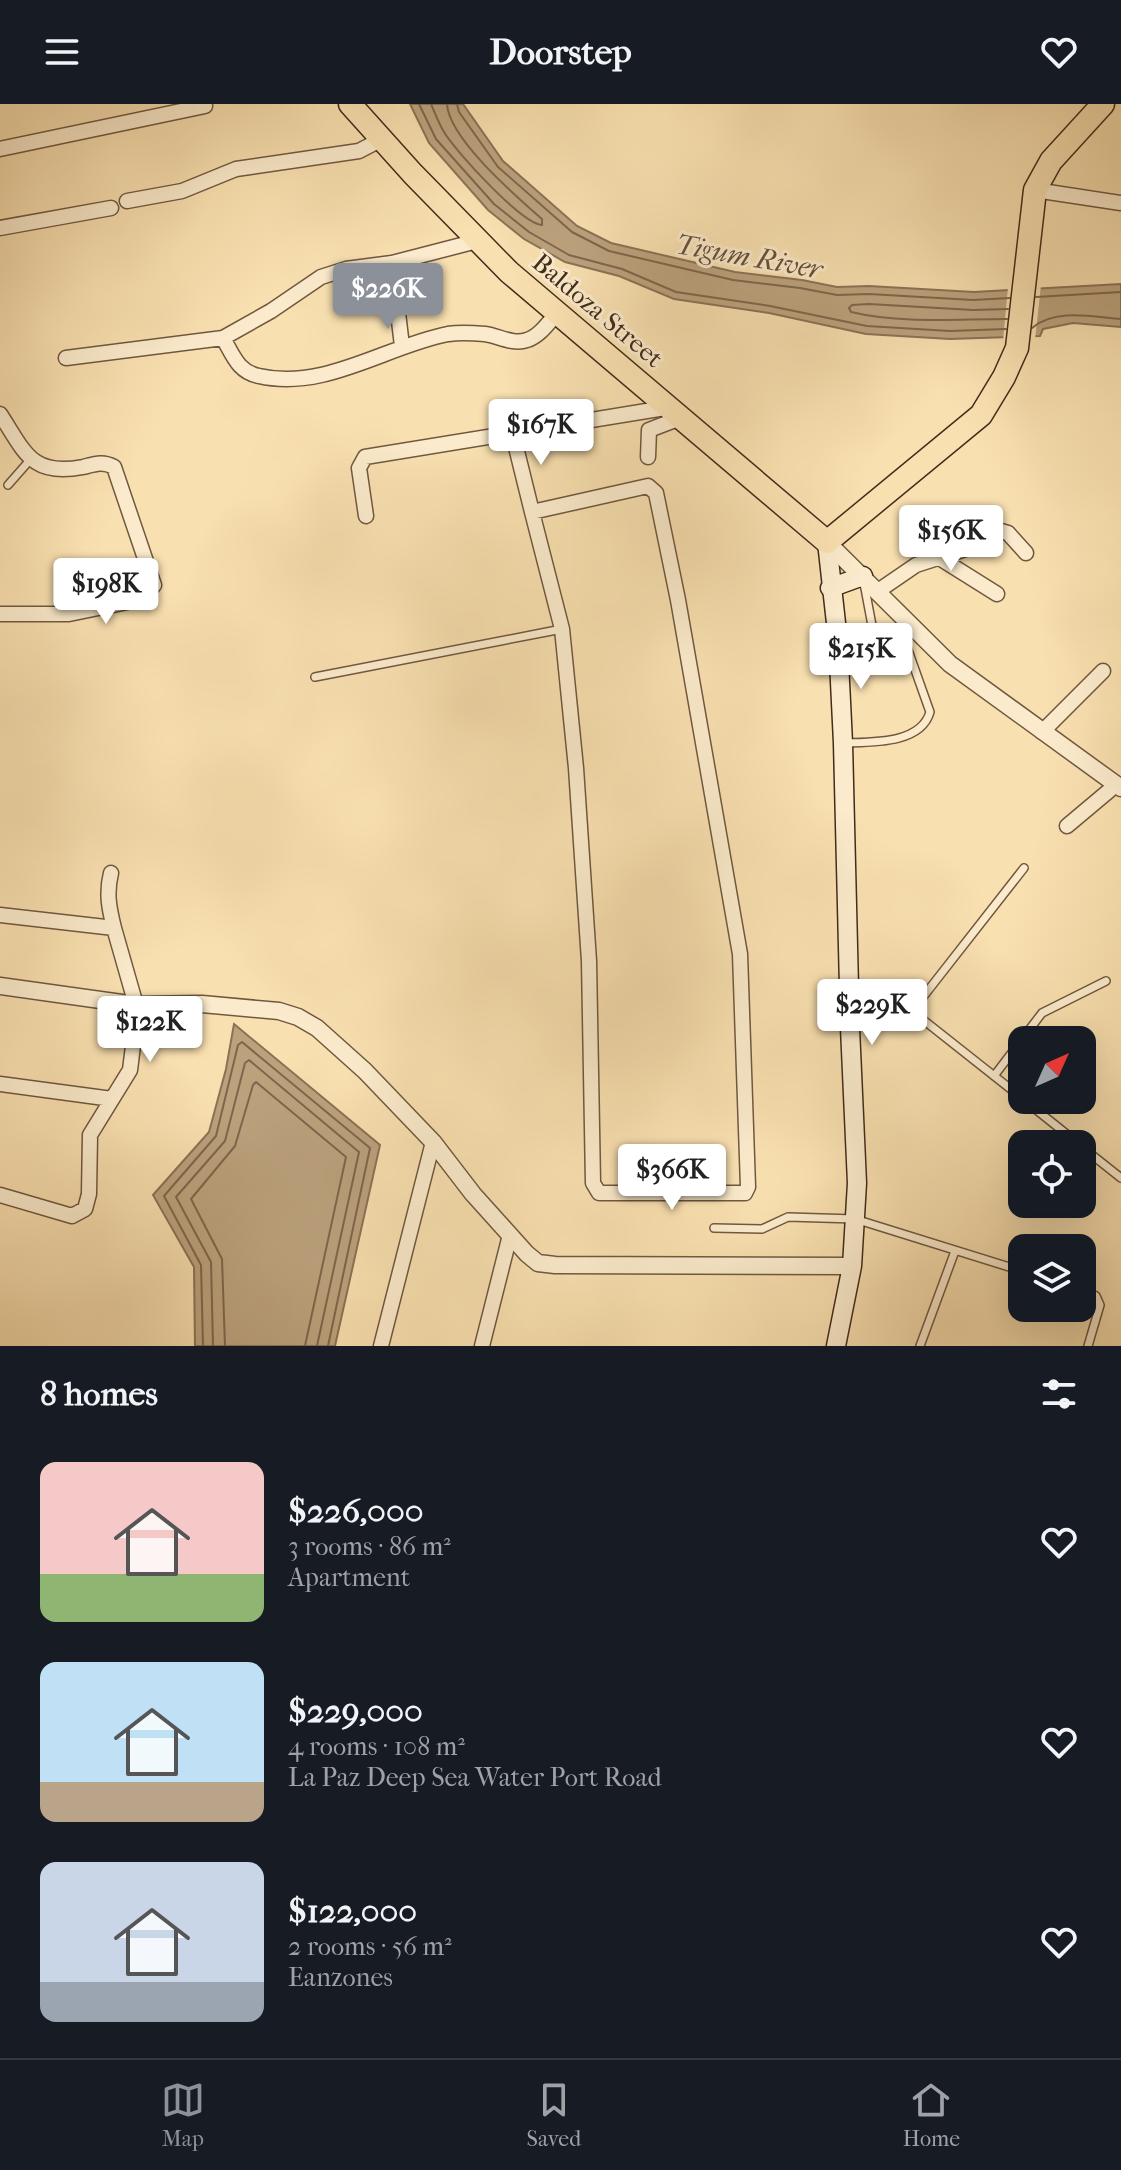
<!DOCTYPE html>
<html lang="en">
<head>
<meta charset="utf-8">
<style>
  :root { --surface:#171b24; --page:#242831; --text:#f1f3f6; --muted:#9ea1a6; --line:#363941; --accent:#8c9099 }
  body { margin:0; font-family:"IM FELL French Canon",serif; background:var(--page); color:var(--text); height:100vh; display:flex; flex-direction:column; font-size:30px; white-space:nowrap }
  * { box-sizing:border-box; margin:0 }
  p { font-size:26px; color:var(--muted) }
  .icon { flex:none; width:44px; height:44px; fill:none; stroke:currentColor; stroke-width:2; stroke-linecap:round; stroke-linejoin:round }
  .map { position:relative; height:1242px; overflow:hidden }
  .panel { display:flex; flex-direction:column; background:var(--surface); flex:1 }
  .panel>* { flex:none }
  .needle { width:52px; rotate:45deg }
  .fabs { position:absolute; left:1008px; top:922px; display:grid; gap:16px }
  .fabs a { display:grid; place-items:center; width:88px; height:88px; border-radius:16px; background:var(--surface); box-shadow:0 8px 32px #0002; font-size:40px }
  .price { position:absolute; translate:-50% -68px; padding:0 18px; border-radius:8px; background:#fff; color:#222; font-size:26px; line-height:52px; filter:drop-shadow(0 2px 4px #0008) }
  .price::after { content:''; position:absolute; left:50%; top:48px; width:24px; height:18px; margin-left:-12px; background:inherit; clip-path:polygon(0 0,100% 0,50% 100%) }
  .price.on { background:var(--accent); color:#fff }
  ul { padding:0; list-style:none }
  li { display:flex; align-items:center; gap:24px; height:200px; padding:0 40px }
  li span { display:grid; place-items:center; flex:none; width:224px; height:160px; border-radius:16px; color:#555 }
  li>.icon { margin-inline-start:auto }
  span .icon { width:96px; height:96px; fill:#fffc; stroke-width:1 }
  li b { font-size:34px }
  h2 { display:flex; justify-content:space-between; align-items:center; height:96px; padding:0 40px; font-size:34px }
  header { display:flex; justify-content:space-between; align-items:center; height:104px; padding:0 40px; background:var(--surface); font-size:36px; font-weight:700 }
  .dock { display:flex; justify-content:space-around; align-items:center; height:112px; border-top:2px solid var(--line); background:var(--surface); font-size:22px; color:var(--muted) }
  .dock a { display:grid; justify-items:center; gap:4px }
  .dock .on { color:var(--accent) }
  .map>svg:first-child { display:block }
  .water { fill:#bba27d; stroke:#8b7256; stroke-width:2 }
  .pier { fill:#f9e0b0 }
  .lines { fill:none; stroke-linecap:round; stroke-linejoin:round }
  .shore { stroke:#7e664c; stroke-width:2 }
  .service-casing { stroke:#705840; stroke-width:10 }
  .minor-casing { stroke:#705840; stroke-width:17 }
  .tertiary-casing { stroke:#705840; stroke-width:19 }
  .secondary-casing { stroke:#422b1b; stroke-width:21 }
  .primary-casing { stroke:#422b1b; stroke-width:25 }
  .service { stroke:#fbebcc; stroke-width:7 }
  .minor { stroke:#fbebcc; stroke-width:14 }
  .tertiary { stroke:#fbebcc; stroke-width:16 }
  .secondary { stroke:#fbebcc; stroke-width:18 }
  .primary { stroke:#f9e0b0; stroke-width:22 }
  .labels { text-anchor:middle; stroke-width:6; stroke-linejoin:round; paint-order:stroke }
  .street-label { font-size:26px; fill:#422b1b; stroke:#fbebcc }
  .water-label { font-size:28px; font-style:italic; fill:#664f38; stroke:#fbebcc }
</style>
</head>
<body>
<header><svg class="icon" aria-label="menu" viewBox="0 0 24 24"><path d="M4 6h16M4 12h16M4 18h16"/></svg>Doorstep<svg class="icon" aria-label="heart" viewBox="0 0 24 24"><path d="M12 20l-8-8c-3-5 5-10 8-4 3-6 11-1 8 4z"/></svg></header>
<div class="map">
<svg width="1121" height="1242" viewBox="0 0 1121 1242">
  <rect width="100%" height="100%" fill="#f9e0b0"/>
  <filter id="stains"><feTurbulence type="fractalNoise" baseFrequency=".0025" numOctaves="4"/><feColorMatrix values="0 0 0 0 .2 0 0 0 0 .09 0 0 0 0 .02 0 0 0 .5 -.17"/></filter>
  <radialGradient id="worn" r=".72"><stop offset=".6" stop-color="#630" stop-opacity="0"/><stop offset="1" stop-color="#630" stop-opacity=".3"/></radialGradient>
  <path class="water" d="M 410,0 L 463,0 L 503,57 L 577,122 L 611,139 L 735,168 L 802,176 L 837,183 L 869,182 L 974,188 L 1121,180 L 1121,223 L 1073,219 L 1043,225 L 1040,232 L 950,235 L 866,230 L 769,209 L 674,195 L 619,172 L 565,158 L 524,135 L 488,106 L 429,39 Z
    M 234,920 L 380,1041 L 335,1242 L 195,1242 L 194,1163 L 153,1091 L 209,1028 L 226,965 Z"/>
  <path class="pier" d="M 1041,181 L 1035,236 L 1003,237 L 1008,183 Z"/>
  <g class="lines">
    <path class="shore" d="M 419,0 L 436,35 L 494,100 L 529,128 L 569,151 L 622,165 L 676,188 L 770,202 L 867,222 L 950,227 L 1006,225
      M 431,0 C 435,9 439,20 444,28 C 456,48 522,120 542,121 L 542,115 C 517,93 449,35 447,0
      M 457,0 L 459,8 L 498,63 L 572,128 L 609,147 L 733,176 L 800,184 L 837,191 L 869,190 L 973,196 L 1010,194
      M 1036,193 L 1121,188
      M 1007,215 C 955,215 902,220 851,208 L 849,204 L 852,201 L 869,200 L 973,206 L 1008,205
      M 1032,224 C 1055,204 1093,213 1121,215
      M 203,1242 L 201,1161 L 164,1092 L 216,1032 L 238,941 L 242,938 L 370,1044 L 328,1242
      M 213,1242 L 211,1158 L 176,1093 L 225,1037 L 245,959 L 249,956 L 359,1048 L 317,1242
      M 225,1242 L 222,1155 L 191,1095 L 235,1042 L 253,981 L 256,978 L 346,1053 L 305,1242"/>
    <g class="service-casing">
      <path id="service" d="M 8,381 L 30,356
        M 864,479 L 874,532
        M 838,537 L 898,525 L 903,532 L 930,608 C 921,640 872,638 845,639
        M 315,573 L 562,525
        M 912,907 L 1022,994
        M 850,924 L 912,907 L 1024,764
        M 994,972 L 1042,909 L 1106,877
        M 1024,996 L 1079,1040
        M 1082,1043 L 1121,1074
        M 714,1124 L 762,1125 L 788,1113 L 855,1115 L 1022,1167
        M 1082,1185 L 1096,1192 L 1100,1201 L 1088,1242
        M 920,1242 L 955,1147"/>
    </g>
    <g class="minor-casing">
      <path id="minor" d="M 0,45 L 205,2
        M 1035,86 L 1121,99
        M 127,97 L 182,87 L 236,65 L 359,47 L 382,35
        M 0,124 L 111,104
        M 392,159 L 402,242
        M 223,234 C 233,251 238,268 259,272 C 325,287 386,242 448,230 C 460,228 474,229 485,230 C 499,232 513,241 527,236 C 540,232 549,218 558,208
        M 66,254 L 223,234 L 271,207 L 321,173 L 346,165 L 392,159 L 477,137
        M 0,310 C 25,348 31,373 83,363 C 95,360 103,357 114,363 L 154,481 L 142,495 L 69,510 L 0,510
        M 512,327 L 532,408
        M 648,353 L 649,326 L 683,313
        M 648,382 L 656,389 L 678,496 L 740,850 L 748,1083 L 745,1089 L 599,1089 L 593,1079 L 589,857 L 576,664 L 562,525 L 532,408 Z
        M 366,412 L 359,364 L 365,353 L 671,303
        M 938,453 L 997,490
        M 878,487 L 916,461 L 975,442 L 1001,427 L 1008,429 L 1026,449
        M 1042,628 L 1103,567
        M 1067,722 L 1117,680
        M 111,769 C 106,789 109,804 114,824
        M 0,811 L 114,824 L 136,901 L 135,926 L 130,966 L 90,1031 L 89,1090 L 85,1105 L 72,1112 L 0,1091
        M 0,980 L 112,995
        M 381,1242 L 433,1038
        M 482,1242 L 510,1131"/>
    </g>
    <g class="tertiary-casing">
      <path id="tertiary" d="M 827,438 L 950,560 L 1121,684
        M 0,882 L 136,901 L 202,900 L 279,907 L 298,913 L 317,924 L 365,967 L 433,1038 L 473,1090 L 527,1150 L 538,1159 L 555,1161 L 852,1162"/>
    </g>
    <g class="secondary-casing">
      <path id="secondary" d="M 827,438 L 838,537 L 843,639 L 850,924 L 857,1079 L 852,1162 L 836,1242
        M 830,484 L 863,472"/>
    </g>
    <g class="primary-casing">
      <path id="primary" d="M 350,0 L 413,70 L 509,168 L 827,438 L 981,311 L 1004,273 L 1017,244 L 1035,86 L 1051,57 L 1103,0"/>
    </g>
    <use href="#service" class="service"/>
    <use href="#minor" class="minor"/>
    <use href="#tertiary" class="tertiary"/>
    <use href="#secondary" class="secondary"/>
    <use href="#primary" class="primary"/>
  </g>
  <g class="labels">
    <g class="street-label">
      <text transform="translate(598 206) rotate(40)" y="9">Baldoza Street</text>
    </g>
    <g class="water-label">
      <text transform="translate(749 152) rotate(10)" y="10">Tigum River</text>
    </g>
  </g>
  <rect width="100%" height="100%" filter="url(#stains)"/>
  <rect width="100%" height="100%" fill="url(#worn)"/>
</svg>
<div class="fabs">
<a><svg class="needle" viewBox="-14 -14 28 28"><path d="M0-13l5 13h-10z" fill="#e53935"/><path d="M0 13l5-13h-10z" fill="#9ea1a6"/></svg></a>
<a><svg class="icon" aria-label="locate" viewBox="0 0 24 24"><circle cx="12" cy="12" r="6"/><path d="M12 2v4M12 18v4M2 12h4M18 12h4"/></svg></a>
<a><svg class="icon" aria-label="layers" viewBox="0 0 24 24"><path d="M12 4l9 5-9 5-9-5zM3 14l9 5 9-5"/></svg></a>
</div>
<b class="price on" style="left:388px;top:227px">$226K</b>
<b class="price" style="left:541px;top:363px">$167K</b>
<b class="price" style="left:951px;top:469px">$156K</b>
<b class="price" style="left:106px;top:522px">$198K</b>
<b class="price" style="left:861px;top:587px">$215K</b>
<b class="price" style="left:872px;top:943px">$229K</b>
<b class="price" style="left:150px;top:960px">$122K</b>
<b class="price" style="left:672px;top:1108px">$366K</b>
</div>
<section class="panel">
<h2>8 homes<svg class="icon" aria-label="filters" viewBox="0 0 24 24"><path d="M4 7h16M4 17h16"/><circle cx="9" cy="7" r="2"/><circle cx="15" cy="17" r="2"/></svg></h2>
<ul>
<li><span style="background:linear-gradient(#f6c9c9 70%,#8fb573 0)"><svg class="icon" aria-label="home" viewBox="0 0 24 24"><path d="M3 11l9-7 9 7M6 9v11h12V9"/></svg></span><div><b>$226,000</b><p>3 rooms · 86 m²</p><p>Apartment</p></div><svg class="icon" aria-label="heart" viewBox="0 0 24 24"><path d="M12 20l-8-8c-3-5 5-10 8-4 3-6 11-1 8 4z"/></svg></li>
<li><span style="background:linear-gradient(#bfe0f5 75%,#b9a48a 0)"><svg class="icon" aria-label="home" viewBox="0 0 24 24"><path d="M3 11l9-7 9 7M6 9v11h12V9"/></svg></span><div><b>$229,000</b><p>4 rooms · 108 m²</p><p>La Paz Deep Sea Water Port Road</p></div><svg class="icon" aria-label="heart" viewBox="0 0 24 24"><path d="M12 20l-8-8c-3-5 5-10 8-4 3-6 11-1 8 4z"/></svg></li>
<li><span style="background:linear-gradient(#c9d6e8 75%,#9aa5b1 0)"><svg class="icon" aria-label="home" viewBox="0 0 24 24"><path d="M3 11l9-7 9 7M6 9v11h12V9"/></svg></span><div><b>$122,000</b><p>2 rooms · 56 m²</p><p>Eanzones</p></div><svg class="icon" aria-label="heart" viewBox="0 0 24 24"><path d="M12 20l-8-8c-3-5 5-10 8-4 3-6 11-1 8 4z"/></svg></li>
</ul>
</section>
<nav class="dock">
<a class="on"><svg class="icon" aria-label="map" viewBox="0 0 24 24"><path d="M3 6l6-2 6 2 6-2v14l-6 2-6-2-6 2zM9 4v14M15 6v14"/></svg>Map</a>
<a><svg class="icon" aria-label="saved" viewBox="0 0 24 24"><path d="M7 4h10v16l-5-4-5 4z"/></svg>Saved</a>
<a><svg class="icon" aria-label="home" viewBox="0 0 24 24"><path d="M3 11l9-7 9 7M6 9v11h12V9"/></svg>Home</a>
</nav>
</body>
</html>
